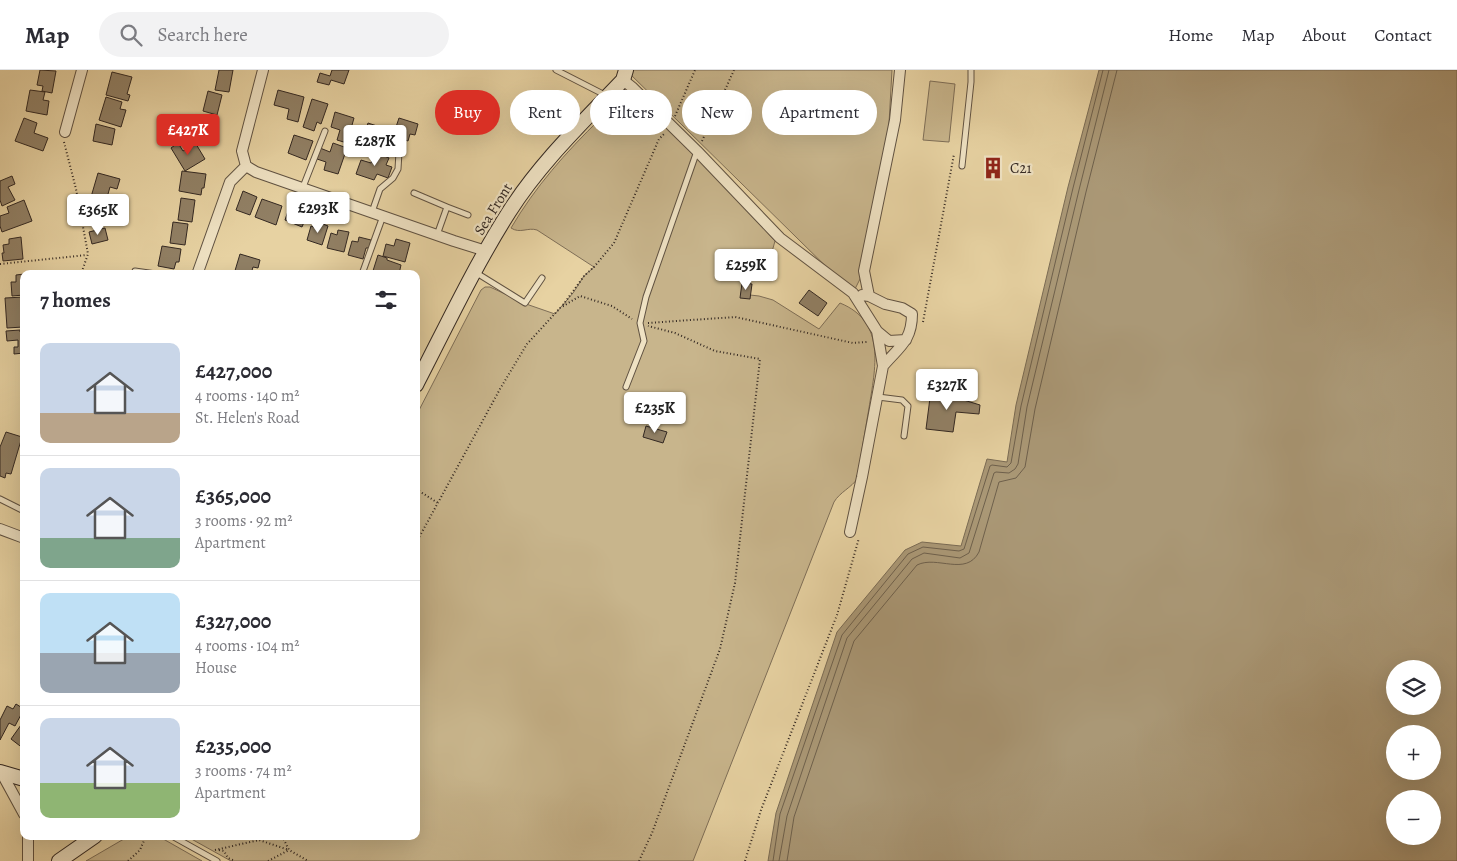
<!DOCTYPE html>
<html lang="en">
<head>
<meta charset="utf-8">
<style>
  :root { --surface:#fff; --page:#f2f2f3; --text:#2b2b33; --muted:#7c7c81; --line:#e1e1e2; --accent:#d93025 }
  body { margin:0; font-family:Alegreya,serif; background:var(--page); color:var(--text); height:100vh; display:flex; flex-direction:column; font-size:19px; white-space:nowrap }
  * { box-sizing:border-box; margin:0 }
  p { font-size:16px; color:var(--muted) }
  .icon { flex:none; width:28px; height:28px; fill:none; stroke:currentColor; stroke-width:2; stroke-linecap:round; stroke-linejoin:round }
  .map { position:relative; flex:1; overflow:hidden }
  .sheet { position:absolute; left:20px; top:200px; width:400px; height:570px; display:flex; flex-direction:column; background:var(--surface); border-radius:10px; box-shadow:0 5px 20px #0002 }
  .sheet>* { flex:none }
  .guide { position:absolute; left:435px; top:20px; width:475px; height:45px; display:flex; gap:10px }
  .fabs { position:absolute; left:1386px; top:590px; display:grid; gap:10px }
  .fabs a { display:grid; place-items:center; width:55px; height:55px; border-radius:50%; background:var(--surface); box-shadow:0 5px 20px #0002; font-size:25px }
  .price { position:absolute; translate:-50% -42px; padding:0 11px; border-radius:5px; background:#fff; color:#222; font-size:16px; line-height:32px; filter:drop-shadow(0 1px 2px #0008) }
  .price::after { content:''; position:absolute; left:50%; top:30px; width:15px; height:11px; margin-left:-8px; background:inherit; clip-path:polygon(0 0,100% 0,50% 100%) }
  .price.current { background:var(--accent); color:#fff }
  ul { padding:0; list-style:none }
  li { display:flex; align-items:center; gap:15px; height:125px; padding:0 20px }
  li+li { border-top:1px solid var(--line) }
  li span { display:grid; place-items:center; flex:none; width:140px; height:100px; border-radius:10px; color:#555 }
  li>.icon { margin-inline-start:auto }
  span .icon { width:60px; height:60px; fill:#fffc; stroke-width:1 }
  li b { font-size:21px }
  h2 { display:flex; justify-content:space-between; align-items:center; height:60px; padding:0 20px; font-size:21px }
  .tag { padding:0 18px; border-radius:22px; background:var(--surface); box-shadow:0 5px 20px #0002; font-size:18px; line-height:45px }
  .tag.current { background:var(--accent); color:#fff }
  header { display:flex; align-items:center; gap:30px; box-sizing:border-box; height:70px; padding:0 25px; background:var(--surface); border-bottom:1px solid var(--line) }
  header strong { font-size:24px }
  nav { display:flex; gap:28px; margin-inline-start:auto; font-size:18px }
  .search { width:350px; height:45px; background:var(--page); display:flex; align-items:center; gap:12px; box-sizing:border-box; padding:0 18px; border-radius:28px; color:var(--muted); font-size:19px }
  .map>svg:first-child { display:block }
  .green { fill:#c8b58c; stroke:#7e6e57 }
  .water { fill:#aa9876; stroke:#7a6b54; fill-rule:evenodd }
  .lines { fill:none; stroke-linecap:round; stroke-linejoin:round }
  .shore { stroke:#6e604c; stroke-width:1 }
  .building { fill:#918065; stroke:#332822 }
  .lane-casing { stroke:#605242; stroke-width:7 }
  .street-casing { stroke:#605242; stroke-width:12 }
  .secondary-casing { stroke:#332822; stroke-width:16 }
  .path { stroke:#332822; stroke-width:2; stroke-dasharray:1 2.5; stroke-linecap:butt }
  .lane { stroke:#efe2c3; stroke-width:5 }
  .street { stroke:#efe2c3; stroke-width:10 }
  .secondary { stroke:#efe2c3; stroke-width:14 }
  .labels { text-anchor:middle; stroke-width:4.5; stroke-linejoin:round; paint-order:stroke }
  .poi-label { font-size:15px; fill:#332822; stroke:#efe2c3; text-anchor:start }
  .street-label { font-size:15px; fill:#332822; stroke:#efe2c3 }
</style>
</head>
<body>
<header>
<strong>Map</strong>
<div class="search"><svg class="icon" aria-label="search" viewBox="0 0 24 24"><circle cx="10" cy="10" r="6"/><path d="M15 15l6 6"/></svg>Search here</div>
<nav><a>Home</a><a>Map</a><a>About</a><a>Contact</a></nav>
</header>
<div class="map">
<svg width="1457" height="791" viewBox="0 0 1457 791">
  <rect width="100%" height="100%" fill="#e7d2a2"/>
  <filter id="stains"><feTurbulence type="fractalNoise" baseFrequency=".004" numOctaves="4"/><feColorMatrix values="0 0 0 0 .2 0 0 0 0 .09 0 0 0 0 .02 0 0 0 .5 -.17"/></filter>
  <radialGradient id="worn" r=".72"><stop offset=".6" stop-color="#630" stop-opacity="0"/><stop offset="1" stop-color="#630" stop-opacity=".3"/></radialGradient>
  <path class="green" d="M 626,0 L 892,0 L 887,89 L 864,201 L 853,223 Z
    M 930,11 L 955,14 L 949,72 L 923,70 Z
    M 630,27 L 636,27 L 704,94 L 775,171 L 768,196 L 765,194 L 755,194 L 750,214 L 743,213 L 741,224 L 759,226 L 773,230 L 819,259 L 840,233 C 887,252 875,299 869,338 C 865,361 861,384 858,408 C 851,418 840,422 834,432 L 693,791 L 231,791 L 186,766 L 416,766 L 416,346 L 481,220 L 485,217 L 490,217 L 529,235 L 555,244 L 573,223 L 584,206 L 594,197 L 537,160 C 528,157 520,164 511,158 C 535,117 566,82 600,49 C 609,40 617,29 630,27 Z
    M 129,766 L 158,766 L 202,791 L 86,791 Z"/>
  <path class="water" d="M 1099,0 L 1457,0 L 1457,791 L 768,791 L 776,743 L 837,562 L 905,480 L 922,472 L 961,476 L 987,389 L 1007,392 L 1016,335 L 1068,117 ZM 1395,599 L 1432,599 L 1432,636 L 1395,636 ZM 1395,664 L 1432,664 L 1432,701 L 1395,701 ZM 1395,729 L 1432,729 L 1432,766 L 1395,766 Z"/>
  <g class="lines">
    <path class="shore" d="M 773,791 L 780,744 L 842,565 L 908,484 L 923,477 L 959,481 L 964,479 L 990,396 L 992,395 L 1007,397 L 1011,393 L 1021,336 L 1073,118 L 1103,0
      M 779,791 L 787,746 L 847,568 L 912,489 L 924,483 L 960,488 L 969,483 L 994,403 L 996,402 L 1009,403 L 1015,399 L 1018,394 L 1027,337 L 1079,120 L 1109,0
      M 787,791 L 794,747 L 854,571 L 917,495 C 937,485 966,507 979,482 L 999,412 L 1016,408 L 1025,397 L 1035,339 L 1086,122 L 1117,0"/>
  </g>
  <path class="building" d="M 40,0 L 56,1 L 52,23 L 42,21 L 43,16 L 37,15 Z
    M 219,0 L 233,0 L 229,22 L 215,20 Z
    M 332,0 L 349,0 L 344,14 L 331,10 L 329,15 L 317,12 L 320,3 L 330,6 Z
    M 112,2 L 132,7 L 127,24 L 130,25 L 128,31 L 106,25 Z
    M 30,20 L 45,22 L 43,30 L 49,31 L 47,45 L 26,41 Z
    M 278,20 L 304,27 L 298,52 L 287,49 L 289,39 L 274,35 Z
    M 208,21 L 222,25 L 217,45 L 203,41 Z
    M 106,27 L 122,32 L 120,39 L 126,40 L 121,57 L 99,50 Z
    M 312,29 L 328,34 L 321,54 L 317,52 L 314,61 L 303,57 Z
    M 335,42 L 354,48 L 347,73 L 337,70 L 340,60 L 331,57 Z
    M 24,48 L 37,53 L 34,63 L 48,68 L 43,81 L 15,71 Z
    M 200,48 L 215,51 L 211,68 L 197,65 Z
    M 399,48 L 418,54 L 415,65 L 410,64 L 408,71 L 400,68 L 397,77 L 387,74 L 393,56 L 396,57 Z
    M 368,53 L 386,59 L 381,74 L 375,72 L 372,82 L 359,78 Z
    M 96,54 L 115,59 L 112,75 L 93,71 Z
    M 294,65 L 313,71 L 306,90 L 288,83 Z
    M 178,73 L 183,81 L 196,74 L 205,89 L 185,101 L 171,78 Z
    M 333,73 L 347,78 L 338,104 L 324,100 L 326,92 L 317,89 L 320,78 L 330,82 Z
    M 375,82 L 389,88 L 386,95 L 392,97 L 388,108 L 377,104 L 374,110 L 356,104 L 361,90 L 371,93 Z
    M 182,101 L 206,104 L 204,118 L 202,118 L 201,125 L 179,121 Z
    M 98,103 L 120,109 L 117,119 L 110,117 L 106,131 L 91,127 Z
    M 12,106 L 15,114 L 8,117 L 15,130 L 2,136 L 0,130 L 0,111 Z
    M 243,121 L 257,127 L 250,145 L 236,140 Z
    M 181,128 L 195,130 L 192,152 L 178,150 Z
    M 262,129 L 282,136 L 276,155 L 255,147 Z
    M 24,130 L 32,151 L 2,162 L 0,156 L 0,146 L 9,143 L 7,137 Z
    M 289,138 L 307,145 L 302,157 L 285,150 Z
    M 173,152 L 188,154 L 185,175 L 170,173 Z
    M 318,152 L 328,156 L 322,175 L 307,170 L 311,156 L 316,158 Z
    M 105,158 L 108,170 L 92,174 L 89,162 Z
    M 338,160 L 349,162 L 344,182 L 327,178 L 331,163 L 337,165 Z
    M 21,167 L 23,189 L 3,191 L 2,183 L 4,183 L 3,175 L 9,174 L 9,169 Z
    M 359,167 L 371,170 L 369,178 L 366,178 L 363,189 L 348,185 L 352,171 L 358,172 Z
    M 396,169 L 410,173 L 405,192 L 383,186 L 386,174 L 394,176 Z
    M 162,176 L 181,179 L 179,192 L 176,192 L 174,199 L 158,196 Z
    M 240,184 L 260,190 L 258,198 L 253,197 L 251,204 L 234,204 Z
    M 378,185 L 387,188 L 387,190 L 401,195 L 399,204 L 372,204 Z
    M 24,204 L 24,225 L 12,226 L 11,212 L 16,212 L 16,205 Z
    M 742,213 L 752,214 L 750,229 L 740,228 Z
    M 809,220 L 827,233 L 818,246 L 799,233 Z
    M 24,227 L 24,237 L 22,237 L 23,257 L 7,258 L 5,228 Z
    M 20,260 L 20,262 L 24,262 L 24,283 L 14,284 L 14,277 L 18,277 L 18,270 L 7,271 L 6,261 Z
    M 931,320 L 980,335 L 979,344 L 956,342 L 953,362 L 926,359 Z
    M 646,356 L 667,362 L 663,373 L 643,367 Z
    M 6,362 L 22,367 L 11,404 L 6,403 L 5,408 L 0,406 L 0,377 Z
    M 16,634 L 24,639 L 15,656 L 9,653 L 0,670 L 0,650 L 7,636 L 13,639 Z
    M 21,655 L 24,657 L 24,679 L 11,669 Z"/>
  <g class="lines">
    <g class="lane-casing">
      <path id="lane" d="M 556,0 L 607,26
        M 962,96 L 971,12 L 971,0
        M 303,117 L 325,61
        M 414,123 L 447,137
        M 372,142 L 380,119 L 393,108 L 398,99 L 399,82
        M 437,165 L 447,137 L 468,145
        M 135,201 L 156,204
        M 475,202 L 525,233 L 542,208
        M 362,204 L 383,146
        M 626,317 L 644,271 L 640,253 L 646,227 L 697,81
        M 878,327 L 902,330 L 908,336 L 904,366
        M 0,429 L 24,441
        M 172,766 L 217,791"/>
    </g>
    <g class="street-casing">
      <path id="street" d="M 623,10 L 633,18 L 697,81 L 780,168 L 853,223 L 877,261 L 883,296 L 862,407 L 850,462
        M 65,62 L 82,0
        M 246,96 L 256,102 L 454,171 L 486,181
        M 198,202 L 230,112 L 246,96 L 242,81 L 263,0
        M 862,225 L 869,226 L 885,234 L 902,238 L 912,244 C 912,271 899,277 883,296
        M 869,226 L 864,201 L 895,50 L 900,0
        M 877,261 L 889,271 L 906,270
        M 0,459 L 24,468
        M 1,702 L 24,744
        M 28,791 L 28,766"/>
    </g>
    <g class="secondary-casing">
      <path id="secondary" d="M 416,315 C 446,257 474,197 509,142 C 540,93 583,52 623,10 L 626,0
        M 0,702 L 24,709
        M 59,791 L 95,766"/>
    </g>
    <path class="path" d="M 675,46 L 695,0
      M 702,71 L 734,0
      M 64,72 L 76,119 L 88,184 L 81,204
      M 0,194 L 87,185
      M 563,235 L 584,206 L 594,197 L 614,173 L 659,69 L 665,63
      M 923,252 L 954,84
      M 648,253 L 735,247 L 853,273 L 867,272
      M 416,419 L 438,433
      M 416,473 L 500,319 L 527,274 L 560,238 L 580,226 L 612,236 L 632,249
      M 282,766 L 289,780 L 308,791
      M 215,780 L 259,770 L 289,780
      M 219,780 L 224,781 L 228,788 L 235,791
      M 128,791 L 140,780 L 146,766
      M 268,791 L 289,780
      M 639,791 L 652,763 L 720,579 L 735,513 L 760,289 L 715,281 L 675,263 L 648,256
      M 745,791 L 761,740 L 837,545 L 859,468"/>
    <use href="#lane" class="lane"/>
    <use href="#street" class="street"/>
    <use href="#secondary" class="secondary"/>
  </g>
  <defs>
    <g id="building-bare" transform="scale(1.725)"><path d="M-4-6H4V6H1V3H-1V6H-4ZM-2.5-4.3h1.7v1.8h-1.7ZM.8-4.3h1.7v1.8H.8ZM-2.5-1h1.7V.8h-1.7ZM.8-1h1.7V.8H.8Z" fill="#8f2418" stroke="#efe2c3" stroke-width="2.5" paint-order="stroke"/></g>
  </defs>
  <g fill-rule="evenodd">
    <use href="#building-bare" x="993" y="98"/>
  </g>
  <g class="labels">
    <g class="poi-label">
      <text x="1010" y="103">C21</text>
    </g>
    <g class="street-label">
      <text transform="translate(493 139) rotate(-58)" y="5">Sea Front</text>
    </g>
  </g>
  <rect width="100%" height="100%" filter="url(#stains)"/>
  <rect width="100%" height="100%" fill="url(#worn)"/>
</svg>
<div class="fabs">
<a><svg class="icon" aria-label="layers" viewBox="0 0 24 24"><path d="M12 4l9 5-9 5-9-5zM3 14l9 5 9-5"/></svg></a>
<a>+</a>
<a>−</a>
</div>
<b class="price current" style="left:188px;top:86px">£427K</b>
<b class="price" style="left:375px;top:97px">£287K</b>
<b class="price" style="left:318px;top:164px">£293K</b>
<b class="price" style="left:98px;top:166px">£365K</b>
<b class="price" style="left:746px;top:221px">£259K</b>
<b class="price" style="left:947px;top:341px">£327K</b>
<b class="price" style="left:655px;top:364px">£235K</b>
<div class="guide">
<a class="tag current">Buy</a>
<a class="tag">Rent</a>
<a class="tag">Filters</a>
<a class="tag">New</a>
<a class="tag">Apartment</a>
</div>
<section class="sheet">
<h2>7 homes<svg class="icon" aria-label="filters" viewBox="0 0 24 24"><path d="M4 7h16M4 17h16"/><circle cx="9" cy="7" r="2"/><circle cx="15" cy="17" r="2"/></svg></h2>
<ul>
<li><span style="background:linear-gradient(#c9d6e8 70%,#b9a48a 0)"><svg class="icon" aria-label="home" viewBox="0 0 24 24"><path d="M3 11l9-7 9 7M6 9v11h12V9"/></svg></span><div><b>£427,000</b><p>4 rooms · 140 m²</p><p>St. Helen's Road</p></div></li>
<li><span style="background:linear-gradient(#c9d6e8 70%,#7fa58c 0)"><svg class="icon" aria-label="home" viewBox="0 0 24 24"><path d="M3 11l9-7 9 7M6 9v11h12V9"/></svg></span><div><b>£365,000</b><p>3 rooms · 92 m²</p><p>Apartment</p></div></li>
<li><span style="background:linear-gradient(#bfe0f5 60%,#9aa5b1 0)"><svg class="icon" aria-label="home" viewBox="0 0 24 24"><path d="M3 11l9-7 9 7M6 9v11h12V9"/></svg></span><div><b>£327,000</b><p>4 rooms · 104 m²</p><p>House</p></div></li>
<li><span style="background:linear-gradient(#c9d6e8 65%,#8fb573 0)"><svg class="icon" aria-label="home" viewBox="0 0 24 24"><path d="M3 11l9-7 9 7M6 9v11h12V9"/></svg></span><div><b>£235,000</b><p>3 rooms · 74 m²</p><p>Apartment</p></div></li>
</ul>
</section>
</div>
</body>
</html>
